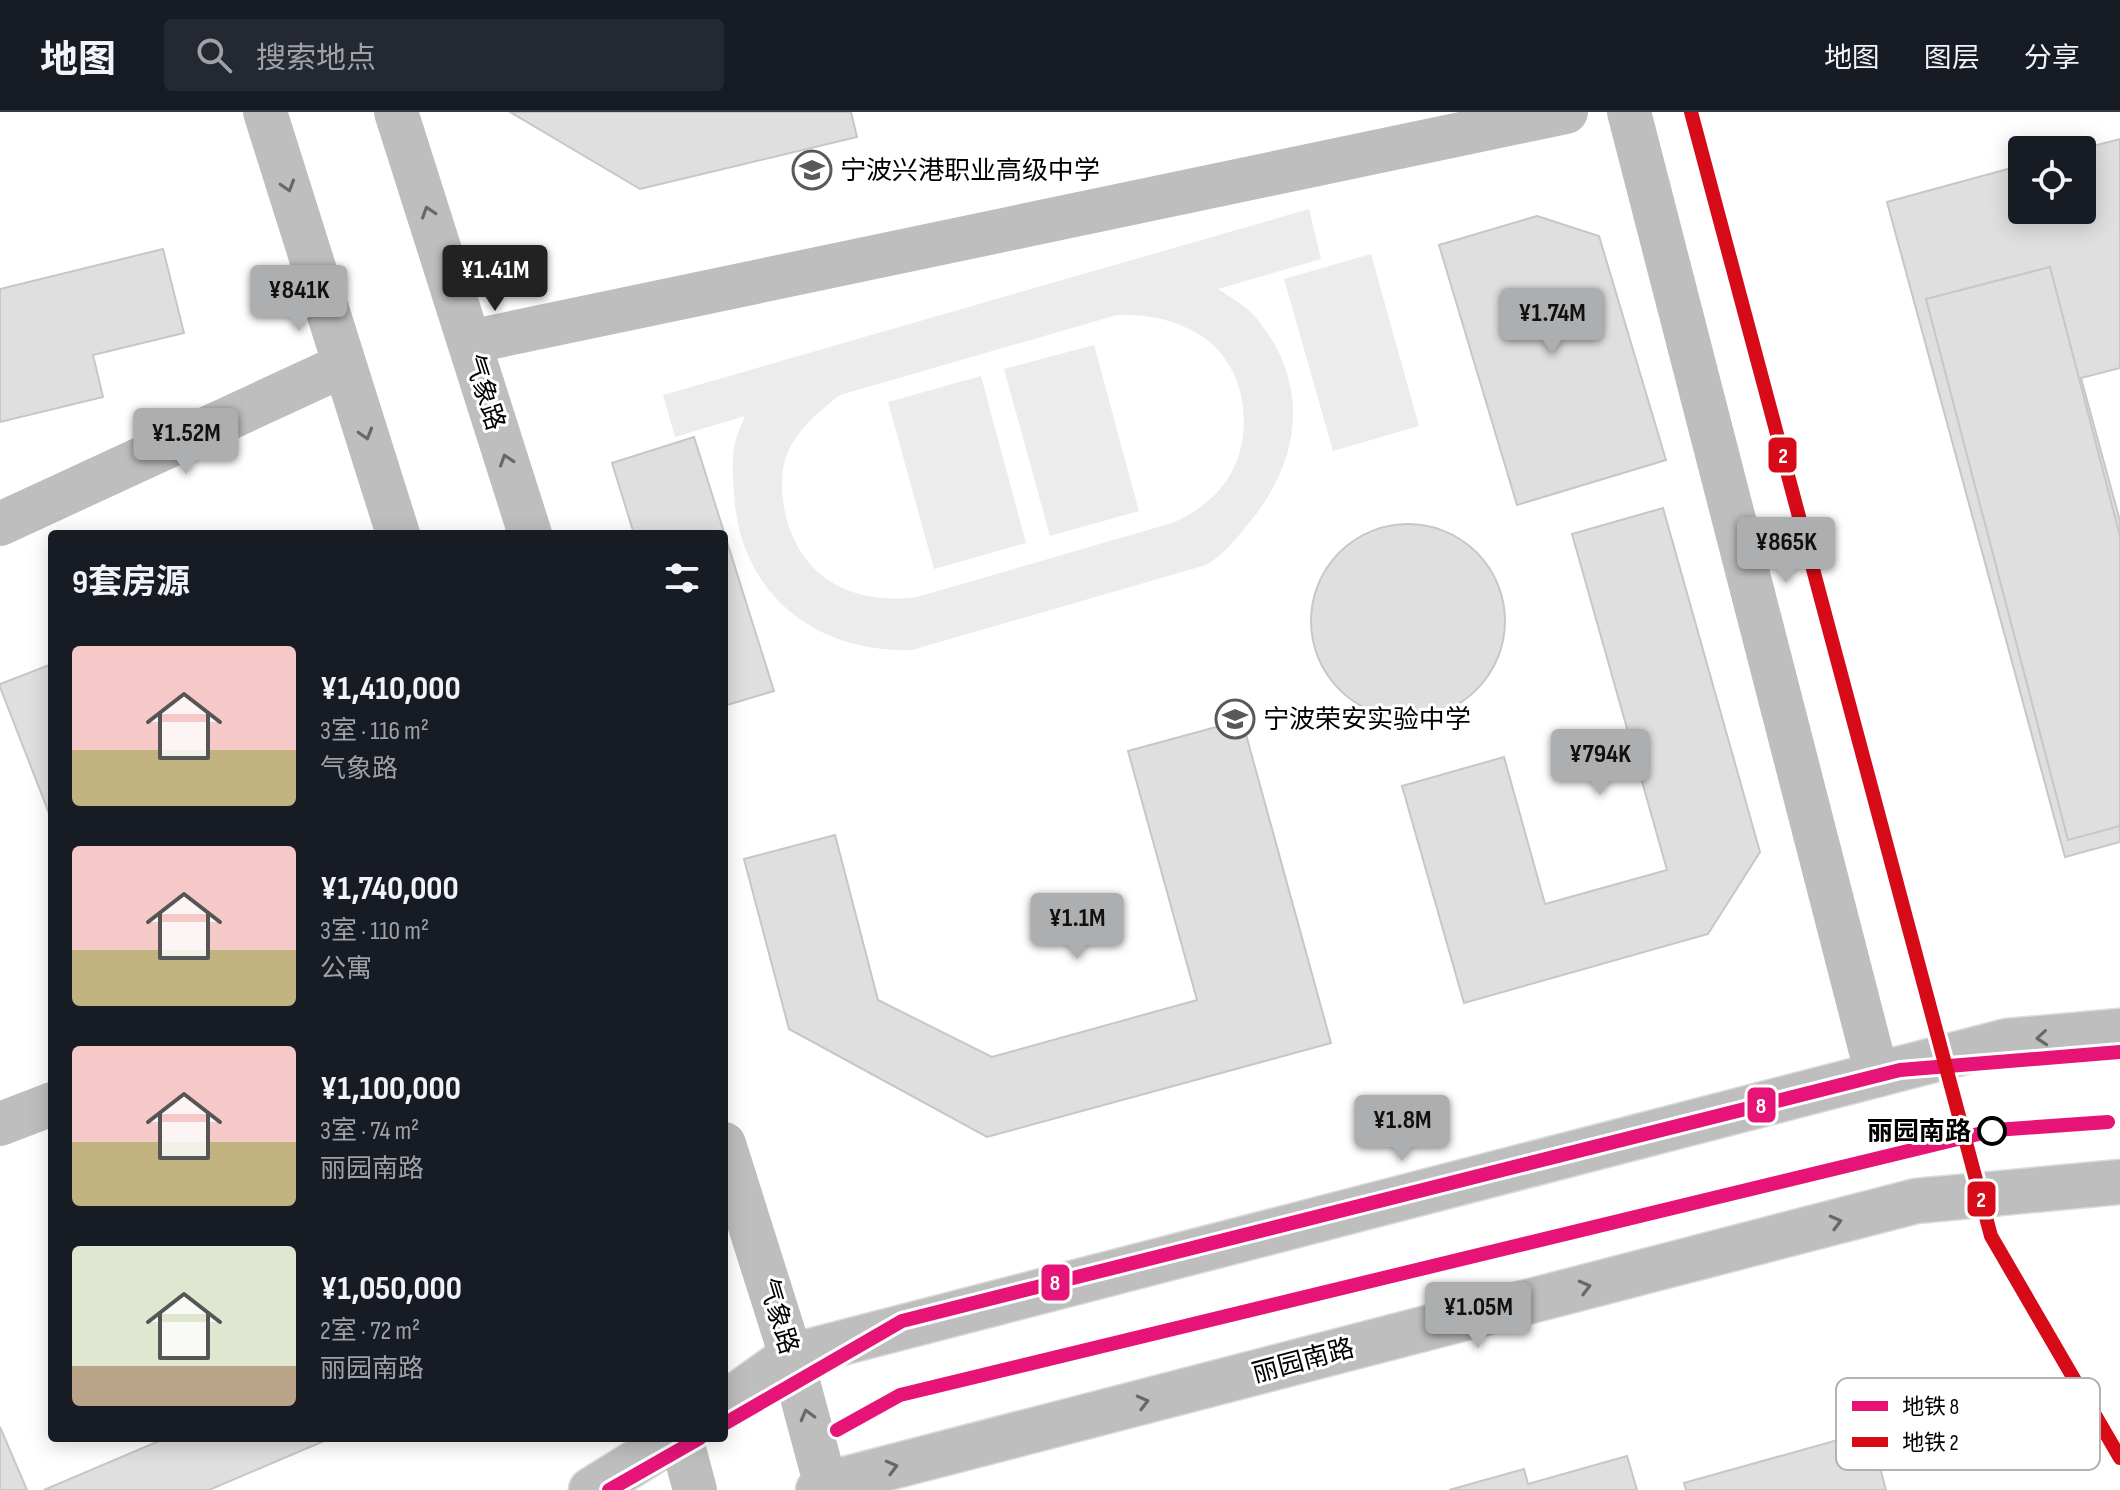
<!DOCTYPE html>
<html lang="zh">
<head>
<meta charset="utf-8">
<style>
  :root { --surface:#171b24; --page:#242831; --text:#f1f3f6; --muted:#9ea1a6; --line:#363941; --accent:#adaeaf }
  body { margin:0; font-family:"Sofia Sans Condensed","Noto Sans SC",sans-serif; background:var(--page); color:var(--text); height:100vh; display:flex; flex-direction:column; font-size:30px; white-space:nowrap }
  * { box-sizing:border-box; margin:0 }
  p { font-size:26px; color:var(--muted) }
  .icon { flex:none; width:44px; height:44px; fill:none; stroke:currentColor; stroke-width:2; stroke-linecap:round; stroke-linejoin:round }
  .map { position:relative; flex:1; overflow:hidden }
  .drawer { position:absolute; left:48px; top:418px; width:680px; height:912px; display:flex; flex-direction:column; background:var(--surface); border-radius:8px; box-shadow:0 4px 20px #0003 }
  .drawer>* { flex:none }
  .controls { position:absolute; left:2008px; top:24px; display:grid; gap:16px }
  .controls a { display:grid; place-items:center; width:88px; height:88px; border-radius:8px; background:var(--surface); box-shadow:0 4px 20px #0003; font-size:40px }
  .price { position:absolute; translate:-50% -68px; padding:0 18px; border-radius:8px; background:var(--accent); color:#111; font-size:26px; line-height:52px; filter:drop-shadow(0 2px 4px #0008) }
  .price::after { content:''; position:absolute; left:50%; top:48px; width:24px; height:18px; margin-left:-12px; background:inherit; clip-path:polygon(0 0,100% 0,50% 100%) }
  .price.current { background:#222; color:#fff }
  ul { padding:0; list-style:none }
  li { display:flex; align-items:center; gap:24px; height:200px; padding:0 24px }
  li span { display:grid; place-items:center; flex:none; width:224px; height:160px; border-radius:8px; color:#555 }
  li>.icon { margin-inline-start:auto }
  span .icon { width:96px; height:96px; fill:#fffc; stroke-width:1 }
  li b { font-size:34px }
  h2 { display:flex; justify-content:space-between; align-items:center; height:96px; padding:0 24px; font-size:34px }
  header { display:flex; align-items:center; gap:48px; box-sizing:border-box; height:112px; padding:0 40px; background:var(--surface); border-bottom:2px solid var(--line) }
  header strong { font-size:38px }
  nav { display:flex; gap:44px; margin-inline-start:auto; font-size:28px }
  .search { width:560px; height:72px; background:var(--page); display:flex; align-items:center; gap:20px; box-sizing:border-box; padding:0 28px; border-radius:8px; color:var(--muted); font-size:30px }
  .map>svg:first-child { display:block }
  .green { fill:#ececec; fill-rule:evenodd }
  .building { fill:#dfdfdf; stroke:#c7c7c7; stroke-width:2 }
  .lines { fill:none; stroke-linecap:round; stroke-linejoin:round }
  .major-casing { stroke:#dbdbdb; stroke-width:47 }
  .minor { stroke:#bebebe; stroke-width:44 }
  .major { stroke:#bebebe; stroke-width:44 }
  .metro-1-casing { stroke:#fff; stroke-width:20 }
  .metro-2-casing { stroke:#fff; stroke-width:20 }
  .metro-1 { stroke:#e61477; stroke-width:14 }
  .metro-2 { stroke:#d60b17; stroke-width:14 }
  .oneway { stroke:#686868 }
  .stop-dot { fill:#fff; stroke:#000; stroke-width:4 }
  .labels { text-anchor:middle; stroke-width:6; stroke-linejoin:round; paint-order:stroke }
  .poi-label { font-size:26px; fill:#000; stroke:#fff; text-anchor:start }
  .street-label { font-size:26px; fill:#000; stroke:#fff }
  .stop-label { font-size:26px; font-weight:bold; fill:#000; stroke:#fff; text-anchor:end }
  .key { fill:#fff; stroke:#b2b2b2; stroke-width:2 }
  .key-label { font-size:22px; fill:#000 }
  .line-badge { stroke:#fff; stroke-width:3 }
  .badge-label { font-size:22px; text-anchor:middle; font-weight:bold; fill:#fff }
</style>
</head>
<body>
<header>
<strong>地图</strong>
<div class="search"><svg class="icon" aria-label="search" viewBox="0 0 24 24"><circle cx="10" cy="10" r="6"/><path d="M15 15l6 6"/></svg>搜索地点</div>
<nav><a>地图</a><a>图层</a><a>分享</a></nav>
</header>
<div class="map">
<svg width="2120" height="1378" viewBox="0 0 2120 1378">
  <rect width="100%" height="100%" fill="#fff"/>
  <path class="green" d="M 1309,97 L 1321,147 L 1218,177 C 1232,186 1246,194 1257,207 C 1311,272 1301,349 1249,411 C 1235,428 1225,442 1206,453 L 912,538 C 816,541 740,483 734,382 C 733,365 731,344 736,327 C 738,319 742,312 745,304 L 675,325 L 663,283 ZM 1117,203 C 1146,202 1175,207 1200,223 C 1221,235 1236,260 1241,283 C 1253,341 1227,388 1172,411 L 917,485 C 857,493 805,470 787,409 C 782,390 780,367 785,348 C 794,320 818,300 840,283 Z
    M 1371,142 L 1419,314 L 1333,339 L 1284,167 Z
    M 1094,233 L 1139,399 L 1050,424 L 1004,257 Z
    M 981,264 L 1026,431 L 934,457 L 888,290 Z"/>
  <path class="building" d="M 510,0 L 851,0 L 857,25 L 640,77 Z
    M 2120,27 L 2120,256 L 2081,266 L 2120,409 L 2120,730 L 2065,745 L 1887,90 L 2022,53 L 2022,98 L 2082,98 L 2082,38 L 2078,38 Z
    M 1537,104 L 1599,124 L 1666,348 L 1517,393 L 1439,133 Z
    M 163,137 L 184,221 L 93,243 L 103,285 L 0,310 L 0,177 Z
    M 2050,155 L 2120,424 L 2120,714 L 2068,728 L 1926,187 Z
    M 694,325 L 774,579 L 724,594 L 724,422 L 634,422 L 612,351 Z
    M 1663,396 L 1760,740 L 1708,822 L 1464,891 L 1402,674 L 1504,645 L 1545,792 L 1667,758 L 1572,422 Z
    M1311 509a97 97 0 1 1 194 0a97 97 0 1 1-194 0Z
    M 52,552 L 52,709 L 0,575 L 0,572 Z
    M 1242,608 L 1331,931 L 987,1025 L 789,917 L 744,747 L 835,723 L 878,888 L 992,945 L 1197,888 L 1128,639 Z
    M 0,1315 L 27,1378 L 0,1378 Z
    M 1870,1319 L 1886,1378 L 1686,1378 L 1684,1371 Z
    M 166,1326 L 331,1326 L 209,1378 L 44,1378 Z
    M 1627,1344 L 1637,1378 L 1449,1378 L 1524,1357 L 1528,1372 Z"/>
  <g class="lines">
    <g class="major-casing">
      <path id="major" d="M 724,1292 L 791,1244 L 2007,929 L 2120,919
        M 591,1378 L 675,1326
        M 818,1378 L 826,1372 L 1916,1089 L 2120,1070"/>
    </g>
    <path class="minor" d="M 265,0 L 398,422
      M 396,0 L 530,422
      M 1629,0 L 1877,963
      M 469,230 L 1566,0
      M 0,412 L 344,253
      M 0,1012 L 52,992
      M 724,1032 L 791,1244 L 827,1378
      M 681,1326 L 695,1378"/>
    <use href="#major" class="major"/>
    <g class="metro-1-casing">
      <path id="metro-1" d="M 724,1312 L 902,1209 L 1900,958 L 2120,940
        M 837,1318 L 900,1283 L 1995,1018 L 2108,1010
        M 609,1378 L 700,1326"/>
    </g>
    <g class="metro-2-casing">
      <path id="metro-2" d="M 1691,0 L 1991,1124 L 2120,1346"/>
    </g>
    <use href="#metro-1" class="metro-1"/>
    <use href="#metro-2" class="metro-2"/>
  </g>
  <defs><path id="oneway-chevron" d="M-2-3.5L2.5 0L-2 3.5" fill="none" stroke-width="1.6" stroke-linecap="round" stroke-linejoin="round" transform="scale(2)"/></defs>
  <g class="oneway">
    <use href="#oneway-chevron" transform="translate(288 74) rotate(73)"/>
    <use href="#oneway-chevron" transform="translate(428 100) rotate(-108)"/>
    <use href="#oneway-chevron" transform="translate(366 322) rotate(73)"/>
    <use href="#oneway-chevron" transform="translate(506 348) rotate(-108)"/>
    <use href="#oneway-chevron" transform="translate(2042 926) rotate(175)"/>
    <use href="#oneway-chevron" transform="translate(1836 1110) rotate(-15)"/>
    <use href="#oneway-chevron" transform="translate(1585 1175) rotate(-15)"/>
    <use href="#oneway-chevron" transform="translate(1143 1290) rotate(-15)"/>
    <use href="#oneway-chevron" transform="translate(807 1303) rotate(-105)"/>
    <use href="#oneway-chevron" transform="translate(892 1355) rotate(-15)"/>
  </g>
  <defs>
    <g id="school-ring" transform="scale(2)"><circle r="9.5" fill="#fff" stroke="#595959" stroke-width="1.5"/><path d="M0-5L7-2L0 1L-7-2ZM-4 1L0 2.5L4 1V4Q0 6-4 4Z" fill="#595959"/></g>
  </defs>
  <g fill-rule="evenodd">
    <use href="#school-ring" x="812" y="58"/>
    <use href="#school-ring" x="1235" y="607"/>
  </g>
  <circle class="stop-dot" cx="1992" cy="1019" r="13"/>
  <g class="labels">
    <g class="poi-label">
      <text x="840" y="67">宁波兴港职业高级中学</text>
      <text x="1263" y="616">宁波荣安实验中学</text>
    </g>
    <g class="street-label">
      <text transform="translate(485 280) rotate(72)" y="9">气象路</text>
      <text transform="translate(779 1204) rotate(73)" y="9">气象路</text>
      <text transform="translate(1303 1248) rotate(-15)" y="9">丽园南路</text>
    </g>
    <g class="stop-label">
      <text x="1971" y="1028">丽园南路</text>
    </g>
  </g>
  <rect x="1836" y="1266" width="264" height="92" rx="12" class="key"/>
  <rect x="1852" y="1289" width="36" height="10" fill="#e61477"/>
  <rect x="1852" y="1325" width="36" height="10" fill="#d60b17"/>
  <g class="key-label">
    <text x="1902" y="1302">地铁 8</text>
    <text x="1902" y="1338">地铁 2</text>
  </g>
  <g class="line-badge">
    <rect x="1767" y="324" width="31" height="38" rx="8" fill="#d60b17"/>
    <rect x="1746" y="974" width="31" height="38" rx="8" fill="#e61477"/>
    <rect x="1966" y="1068" width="31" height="38" rx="8" fill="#d60b17"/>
    <rect x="1040" y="1151" width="31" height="39" rx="8" fill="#e61477"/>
  </g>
  <g class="badge-label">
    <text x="1783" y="351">2</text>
    <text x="1761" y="1001">8</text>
    <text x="1981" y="1095">2</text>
    <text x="1055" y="1178">8</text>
  </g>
</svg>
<div class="controls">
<a><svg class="icon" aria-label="locate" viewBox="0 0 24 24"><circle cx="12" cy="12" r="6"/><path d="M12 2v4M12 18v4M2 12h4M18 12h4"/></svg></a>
</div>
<b class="price current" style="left:495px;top:201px">¥1.41M</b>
<b class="price" style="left:299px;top:221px">¥841K</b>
<b class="price" style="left:1552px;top:244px">¥1.74M</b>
<b class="price" style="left:186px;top:364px">¥1.52M</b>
<b class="price" style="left:1786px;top:473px">¥865K</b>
<b class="price" style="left:1600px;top:685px">¥794K</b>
<b class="price" style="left:1077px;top:849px">¥1.1M</b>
<b class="price" style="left:1402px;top:1051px">¥1.8M</b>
<b class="price" style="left:1478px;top:1238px">¥1.05M</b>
<section class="drawer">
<h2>9套房源<svg class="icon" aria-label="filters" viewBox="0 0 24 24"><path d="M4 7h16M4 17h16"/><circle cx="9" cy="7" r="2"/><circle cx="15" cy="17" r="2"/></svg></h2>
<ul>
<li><span style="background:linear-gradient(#f6c9c9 65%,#c2b280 0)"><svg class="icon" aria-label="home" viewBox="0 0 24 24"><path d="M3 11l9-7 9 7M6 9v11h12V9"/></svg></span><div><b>¥1,410,000</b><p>3室 · 116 m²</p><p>气象路</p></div></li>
<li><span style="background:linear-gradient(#f6c9c9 65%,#c2b280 0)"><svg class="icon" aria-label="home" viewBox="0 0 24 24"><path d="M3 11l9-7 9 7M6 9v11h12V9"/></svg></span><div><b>¥1,740,000</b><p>3室 · 110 m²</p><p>公寓</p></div></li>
<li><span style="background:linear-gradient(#f6c9c9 60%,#c2b280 0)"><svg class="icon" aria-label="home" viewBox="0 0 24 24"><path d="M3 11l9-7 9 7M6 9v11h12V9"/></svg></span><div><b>¥1,100,000</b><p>3室 · 74 m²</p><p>丽园南路</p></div></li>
<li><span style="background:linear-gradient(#dfe7d0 75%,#b9a48a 0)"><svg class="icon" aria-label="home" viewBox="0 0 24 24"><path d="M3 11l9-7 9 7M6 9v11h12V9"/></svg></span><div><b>¥1,050,000</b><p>2室 · 72 m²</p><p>丽园南路</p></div></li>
</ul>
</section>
</div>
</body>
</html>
